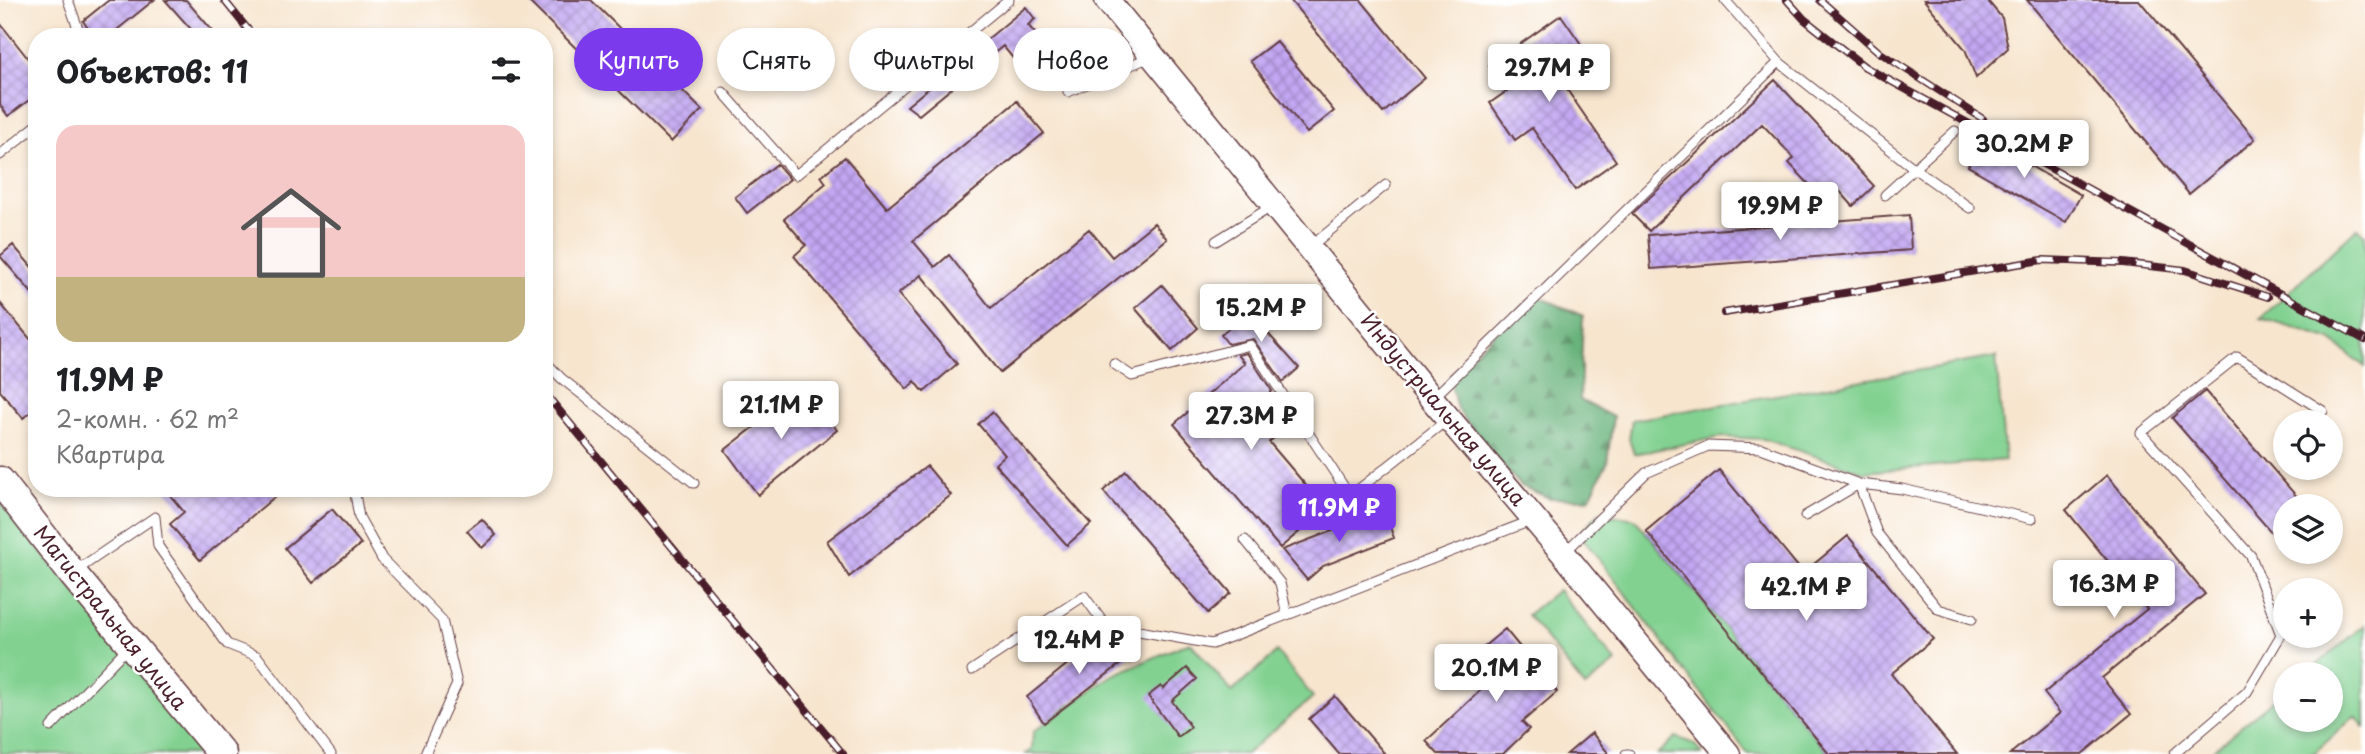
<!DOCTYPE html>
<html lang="ru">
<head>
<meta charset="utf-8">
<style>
  :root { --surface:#fff; --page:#f6f6f6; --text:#202124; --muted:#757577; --line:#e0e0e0; --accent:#7c3aed }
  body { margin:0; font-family:"Playpen Sans",sans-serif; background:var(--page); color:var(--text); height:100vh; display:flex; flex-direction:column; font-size:26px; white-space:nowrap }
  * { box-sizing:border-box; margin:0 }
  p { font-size:23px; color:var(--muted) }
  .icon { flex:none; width:38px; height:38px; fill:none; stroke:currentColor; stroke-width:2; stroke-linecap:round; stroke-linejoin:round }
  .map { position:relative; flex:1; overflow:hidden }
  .side { position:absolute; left:28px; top:28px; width:525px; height:469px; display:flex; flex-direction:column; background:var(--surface); border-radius:28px; box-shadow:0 4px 10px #0003 }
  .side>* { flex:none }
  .banner { position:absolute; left:574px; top:28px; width:665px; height:63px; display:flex; gap:14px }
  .buttons { position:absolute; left:2273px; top:410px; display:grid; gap:14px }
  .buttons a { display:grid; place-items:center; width:70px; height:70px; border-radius:50%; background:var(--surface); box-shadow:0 4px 10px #0003; font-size:35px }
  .price { position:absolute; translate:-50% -60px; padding:0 16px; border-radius:7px; background:#fff; color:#222; font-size:23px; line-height:46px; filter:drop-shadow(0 2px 4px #0008) }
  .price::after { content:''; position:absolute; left:50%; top:42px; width:21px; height:16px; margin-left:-10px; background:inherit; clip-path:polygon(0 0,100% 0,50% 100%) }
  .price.on { background:var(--accent); color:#fff }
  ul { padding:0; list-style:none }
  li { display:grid; align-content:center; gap:14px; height:371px; padding:0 28px }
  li+li { border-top:2px solid var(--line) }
  li span { display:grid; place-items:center; height:217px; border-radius:21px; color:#555 }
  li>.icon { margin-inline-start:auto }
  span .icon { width:126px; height:126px; fill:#fffc; stroke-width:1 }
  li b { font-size:30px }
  h2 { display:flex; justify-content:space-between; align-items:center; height:84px; padding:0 28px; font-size:30px }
  .tag { padding:0 24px; border-radius:32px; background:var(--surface); box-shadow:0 4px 10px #0003; font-size:24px; line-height:63px }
  .tag.on { background:var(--accent); color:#fff }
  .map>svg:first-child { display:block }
  .green { fill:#82d191; stroke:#66785e; stroke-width:2 }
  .forest { fill:url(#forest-firs); stroke:#5a6953; stroke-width:2 }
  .building { fill:url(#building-cross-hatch) }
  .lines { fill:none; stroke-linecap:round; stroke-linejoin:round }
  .service-casing { stroke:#643d43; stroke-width:11 }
  .secondary-casing { stroke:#643d43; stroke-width:27 }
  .primary-casing { stroke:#643d43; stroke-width:31 }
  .service { stroke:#fff; stroke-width:9 }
  .secondary { stroke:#fff; stroke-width:24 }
  .primary { stroke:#fff; stroke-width:28 }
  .rail-casing { stroke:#4a1f2b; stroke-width:8 }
  .rail { stroke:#fff; stroke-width:5; stroke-dasharray:16; stroke-linecap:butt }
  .labels { text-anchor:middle; stroke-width:5; stroke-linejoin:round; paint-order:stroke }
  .street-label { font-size:21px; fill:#4a1f2b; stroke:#fff }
</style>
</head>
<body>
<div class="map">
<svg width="2365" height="754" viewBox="0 0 2365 754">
  <defs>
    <pattern id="forest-firs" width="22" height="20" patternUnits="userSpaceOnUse" patternTransform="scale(1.75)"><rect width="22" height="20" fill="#69b37b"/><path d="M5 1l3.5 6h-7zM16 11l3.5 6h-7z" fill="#589165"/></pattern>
    <pattern id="building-cross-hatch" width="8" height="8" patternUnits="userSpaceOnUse" patternTransform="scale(1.75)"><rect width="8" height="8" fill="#c2a7f3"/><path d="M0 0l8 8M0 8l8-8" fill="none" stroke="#a087c5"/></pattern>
  </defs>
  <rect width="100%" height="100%" fill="#fff"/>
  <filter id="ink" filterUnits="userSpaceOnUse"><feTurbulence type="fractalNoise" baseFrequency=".0143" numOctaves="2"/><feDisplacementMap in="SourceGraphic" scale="14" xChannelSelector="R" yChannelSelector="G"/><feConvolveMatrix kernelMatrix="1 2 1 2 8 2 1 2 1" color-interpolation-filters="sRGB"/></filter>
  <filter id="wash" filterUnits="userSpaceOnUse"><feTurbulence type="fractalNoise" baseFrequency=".00686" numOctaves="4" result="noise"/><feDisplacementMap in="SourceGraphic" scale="28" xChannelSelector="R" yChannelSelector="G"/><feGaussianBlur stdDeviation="1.57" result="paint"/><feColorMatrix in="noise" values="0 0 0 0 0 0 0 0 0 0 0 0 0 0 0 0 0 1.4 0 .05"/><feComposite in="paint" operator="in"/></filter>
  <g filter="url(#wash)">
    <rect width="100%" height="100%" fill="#f7e5ce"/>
    <path class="green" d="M 2357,228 L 2365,235 L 2365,367 L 2331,340 L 2261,318 Z
      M 1996,357 L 2005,460 L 1864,472 L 1763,439 L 1721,437 L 1634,454 L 1629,439 L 1632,420 Z
      M 0,502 L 210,754 L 0,754 Z
      M 1599,513 L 1635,519 L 1829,754 L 1748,754 L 1579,533 Z
      M 1558,590 L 1616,662 L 1585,687 L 1527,615 Z
      M 2365,625 L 2365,727 L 2355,716 L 2313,754 L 2208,754 L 2285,690 L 2286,719 L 2331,719 L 2331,674 L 2306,674 Z
      M 1190,642 L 1232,692 L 1277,652 L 1313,697 L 1246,754 L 1026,754 L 1032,749 L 1033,732 L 1111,676 Z
      M 1676,737 L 1694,744 L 1702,754 L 1657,754 Z"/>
    <path class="forest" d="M 1535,295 L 1583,316 L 1580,400 L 1613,417 L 1607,463 L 1589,499 L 1549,498 L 1521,486 L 1485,447 L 1457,409 L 1449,377 Z"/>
    <g id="blocks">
      <path class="building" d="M 109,0 L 154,0 L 108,37 L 94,37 L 83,21 Z
        M 165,0 L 186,0 L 218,37 L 198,37 Z
        M 527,0 L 591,0 L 702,110 L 671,142 Z
        M 1290,0 L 1361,0 L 1425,78 L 1383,113 Z
        M 1924,0 L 1987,0 L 2002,18 L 2008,48 L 1976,78 L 1965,49 Z
        M 2027,0 L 2139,0 L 2255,139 L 2189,194 Z
        M 1026,7 L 1035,19 L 1028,25 L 1055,57 L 1030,79 L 1003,46 L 919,115 L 907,106 Z
        M 1561,15 L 1581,44 L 1550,65 L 1616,161 L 1575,190 L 1532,128 L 1515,140 L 1490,103 L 1507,91 L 1489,66 Z
        M 0,23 L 37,70 L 37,94 L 8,116 L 0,105 Z
        M 1276,41 L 1334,111 L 1307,133 L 1250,61 Z
        M 1775,80 L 1874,186 L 1853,206 L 1837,188 L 1824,200 L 1789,163 L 1794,158 L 1762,124 L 1649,231 L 1632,214 Z
        M 1017,101 L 1044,133 L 913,241 L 935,267 L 949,255 L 991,308 L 1089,229 L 1112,257 L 1154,223 L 1167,239 L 1000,373 L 921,275 L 898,294 L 957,364 L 924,392 L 915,381 L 907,389 L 794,256 L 806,245 L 784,219 L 826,183 L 821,176 L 845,157 L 887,208 Z
        M 1983,139 L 2081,195 L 2066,222 L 1968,166 Z
        M 777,164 L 790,179 L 747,213 L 735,197 Z
        M 1909,215 L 1911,250 L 1651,269 L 1648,235 Z
        M 13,245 L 37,273 L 37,299 L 0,256 Z
        M 1162,285 L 1198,328 L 1172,351 L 1135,308 Z
        M 0,303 L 37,347 L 37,407 L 23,418 L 0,391 Z
        M 1248,311 L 1299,368 L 1283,382 L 1253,339 L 1228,344 L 1221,335 Z
        M 1247,353 L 1272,391 L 1270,393 L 1293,422 L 1269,442 L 1326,509 L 1280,548 L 1174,424 L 1245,363 L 1238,355 Z
        M 805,387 L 837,430 L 758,495 L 725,450 Z
        M 2205,391 L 2305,506 L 2286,506 L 2286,522 L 2272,533 L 2172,418 Z
        M 992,412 L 1091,524 L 1067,545 L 995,464 L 1005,455 L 978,424 Z
        M 927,466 L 951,495 L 849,577 L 827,541 Z
        M 1719,470 L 1803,573 L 1848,536 L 1933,639 L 1891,674 L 1957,754 L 1829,754 L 1646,531 Z
        M 1126,471 L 1231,593 L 1208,613 L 1103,491 Z
        M 2107,475 L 2205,594 L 2102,678 L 2131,714 L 2082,754 L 2010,754 L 2060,713 L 2044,693 L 2147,609 L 2066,510 Z
        M 164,488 L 285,488 L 200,560 L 170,524 L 184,512 Z
        M 332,509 L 361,544 L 313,583 L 285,548 Z
        M 1384,511 L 1394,538 L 1323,566 L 1307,580 L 1282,550 Z
        M 482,519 L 496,535 L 482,548 L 467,531 Z
        M 1505,629 L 1557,692 L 1522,722 L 1529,729 L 1503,754 L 1438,754 L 1426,741 L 1496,676 L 1476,653 Z
        M 1107,632 L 1113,634 L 1132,655 L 1044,723 L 1027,697 Z
        M 1187,668 L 1197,679 L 1172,701 L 1191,727 L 1178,737 L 1148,696 L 1161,686 L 1163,689 Z
        M 1335,696 L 1385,754 L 1339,754 L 1309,719 Z
        M 1592,733 L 1609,754 L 1567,754 Z"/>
    </g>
  </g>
  <g filter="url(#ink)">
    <use href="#blocks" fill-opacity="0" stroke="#643d43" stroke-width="2"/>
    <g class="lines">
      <g class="service-casing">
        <path id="service" d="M 68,0 L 81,37
          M 1725,0 L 1779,62
          M 723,92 L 796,175 L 1009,0
          M 1068,92 L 1150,57
          M 0,155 L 37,125
          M 1885,195 L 1955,131
          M 1216,241 L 1271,207
          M 1311,246 L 1386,185
          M 544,360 L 561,378 L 694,483
          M 1114,364 L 1132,376 L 1250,345 L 1350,496 L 1447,420
          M 1433,398 L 1779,62 L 1915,169 L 1970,208
          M 354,488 L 359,517 L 382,559 L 442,620 L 457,684 L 425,754
          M 1245,540 L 1280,583 L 1287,615
          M 1565,552 L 1646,473 L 1708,446 L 1761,448 L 1859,484 L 1805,516
          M 74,572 L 155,517 L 158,546 L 227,644 L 257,656 L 331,754
          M 1972,619 L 1938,609 L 1877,533 L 1859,484 L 1902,489 L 2032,519
          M 972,670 L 1084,596 L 1105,625 L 1212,644 L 1533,520
          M 51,727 L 127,648
          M 1626,754 L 1629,754
          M 2174,754 L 2247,692 L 2281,635 L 2251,556 L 2141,433 L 2237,357 L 2323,411"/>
      </g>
      <g class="secondary-casing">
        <path id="secondary" d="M 1107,0 L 1432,399 L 1563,553 L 1728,754"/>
      </g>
      <g class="primary-casing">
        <path id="primary" d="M 0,481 L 72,573 L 222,754"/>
      </g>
      <use href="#service" class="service"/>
      <use href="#secondary" class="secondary"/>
      <use href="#primary" class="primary"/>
      <g class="rail-casing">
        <path id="rail" d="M 224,0 L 254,37
          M 1787,0 L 1804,19 L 1865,67 L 2365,340
          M 1820,0 L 1879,52 L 1983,119
          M 1724,313 L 2042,260 L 2123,263 L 2185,270 L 2268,297
          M 544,392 L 843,754"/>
      </g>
      <use href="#rail" class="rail"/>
    </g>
  </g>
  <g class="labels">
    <g class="street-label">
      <text transform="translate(1443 410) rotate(50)" y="7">Индустриальная улица</text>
      <text transform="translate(110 618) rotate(51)" y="7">Магистральная улица</text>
    </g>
  </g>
</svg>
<div class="buttons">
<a><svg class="icon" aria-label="locate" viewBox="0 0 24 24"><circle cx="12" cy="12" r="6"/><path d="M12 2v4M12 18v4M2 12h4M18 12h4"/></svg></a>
<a><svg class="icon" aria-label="layers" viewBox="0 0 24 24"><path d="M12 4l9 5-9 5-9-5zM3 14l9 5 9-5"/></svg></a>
<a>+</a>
<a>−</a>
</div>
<b class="price" style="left:1549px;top:104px">29.7M ₽</b>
<b class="price" style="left:2024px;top:180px">30.2M ₽</b>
<b class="price" style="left:1780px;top:242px">19.9M ₽</b>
<b class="price" style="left:1261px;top:344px">15.2M ₽</b>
<b class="price" style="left:781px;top:441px">21.1M ₽</b>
<b class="price" style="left:1251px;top:452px">27.3M ₽</b>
<b class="price on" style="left:1339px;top:544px">11.9M ₽</b>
<b class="price" style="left:2114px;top:620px">16.3M ₽</b>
<b class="price" style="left:1806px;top:623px">42.1M ₽</b>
<b class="price" style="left:1079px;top:676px">12.4M ₽</b>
<b class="price" style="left:1496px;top:704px">20.1M ₽</b>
<div class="banner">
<a class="tag on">Купить</a>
<a class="tag">Снять</a>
<a class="tag">Фильтры</a>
<a class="tag">Новое</a>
</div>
<section class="side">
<h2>Объектов: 11<svg class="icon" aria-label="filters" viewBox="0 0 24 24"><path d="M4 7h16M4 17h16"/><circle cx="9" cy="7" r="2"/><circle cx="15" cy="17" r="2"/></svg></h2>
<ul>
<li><span style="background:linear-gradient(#f6c9c9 70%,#c2b280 0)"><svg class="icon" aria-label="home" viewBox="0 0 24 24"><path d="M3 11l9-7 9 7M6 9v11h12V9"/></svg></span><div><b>11.9M ₽</b><p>2-комн. · 62 m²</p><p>Квартира</p></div></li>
</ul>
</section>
</div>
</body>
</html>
